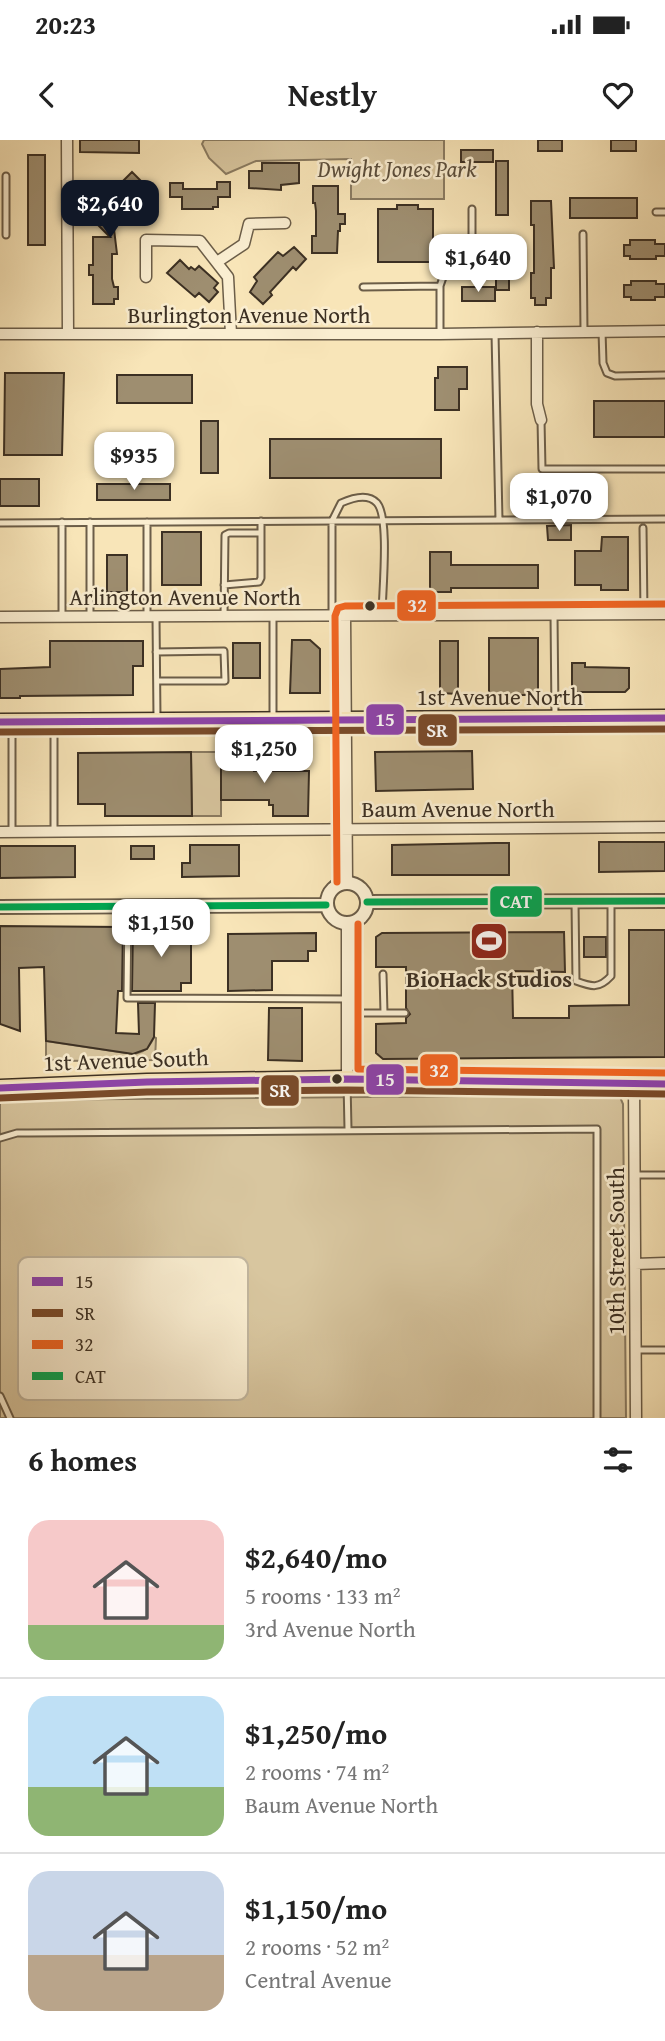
<!DOCTYPE html>
<html lang="en">
<head>
<meta charset="utf-8">
<style>
  :root { --surface:#fff; --page:#f6f6f6; --text:#222; --muted:#767676; --line:#e0e0e0; --accent:#111827 }
  body { margin:0; font-family:"Gentium Book Plus",serif; background:var(--page); color:var(--text); height:100vh; display:flex; flex-direction:column; font-size:26px; white-space:nowrap }
  * { box-sizing:border-box; margin:0 }
  p { font-size:23px; color:var(--muted) }
  .icon { flex:none; width:38px; height:38px; fill:none; stroke:currentColor; stroke-width:2; stroke-linecap:round; stroke-linejoin:round }
  .map { position:relative; height:1278px; overflow:hidden }
  .drawer { display:flex; flex-direction:column; background:var(--surface); flex:1 }
  .drawer>* { flex:none }
  .price { position:absolute; translate:-50% -60px; padding:0 16px; border-radius:14px; background:#fff; color:#222; font-size:23px; line-height:46px; filter:drop-shadow(0 2px 4px #0008) }
  .price::after { content:''; position:absolute; left:50%; top:42px; width:21px; height:16px; margin-left:-10px; background:inherit; clip-path:polygon(0 0,100% 0,50% 100%) }
  .price.active { background:var(--accent); color:#fff }
  ul { padding:0; list-style:none }
  li { display:flex; align-items:center; gap:21px; height:175px; padding:0 28px }
  li+li { border-top:2px solid var(--line) }
  li span { display:grid; place-items:center; flex:none; width:196px; height:140px; border-radius:21px; color:#555 }
  li>.icon { margin-inline-start:auto }
  span .icon { width:84px; height:84px; fill:#fffc; stroke-width:1 }
  li b { font-size:30px }
  h2 { display:flex; justify-content:space-between; align-items:center; height:84px; padding:0 28px; font-size:30px }
  .status { display:flex; justify-content:space-between; align-items:center; height:49px; padding:0 35px; background:var(--surface); direction:ltr }
  .status svg { height:19px; fill:currentColor }
  header { display:flex; justify-content:space-between; align-items:center; height:91px; padding:0 28px; background:var(--surface); font-size:32px; font-weight:800 }
  .map>svg:first-child { display:block }
  .green { fill:#d8c69f; stroke:#8a7b61; stroke-width:2 }
  .building { fill:#9e8e70; stroke:#3c3023; stroke-width:2 }
  .lines { fill:none; stroke-linecap:round; stroke-linejoin:round }
  .service-casing { stroke:#6b5d48; stroke-width:9 }
  .minor-casing { stroke:#6b5d48; stroke-width:13 }
  .tertiary-casing { stroke:#6b5d48; stroke-width:16 }
  .primary-casing { stroke:#3c3023; stroke-width:19 }
  .service { stroke:#faeed1; stroke-width:5 }
  .minor { stroke:#faeed1; stroke-width:10 }
  .tertiary { stroke:#faeed1; stroke-width:12 }
  .primary { stroke:#f8e5b8; stroke-width:16 }
  .bus-1-casing { stroke:#faeed1; stroke-width:12 }
  .bus-2-casing { stroke:#faeed1; stroke-width:12 }
  .bus-3-casing { stroke:#faeed1; stroke-width:12 }
  .bus-4-casing { stroke:#faeed1; stroke-width:12 }
  .bus-1 { stroke:#8e44ad; stroke-width:7 }
  .bus-2 { stroke:#7a4b2a; stroke-width:7 }
  .bus-3 { stroke:#f26522; stroke-width:7 }
  .bus-4 { stroke:#00a651; stroke-width:7 }
  .bus-dot { fill:#3c3023; stroke:#faeed1; stroke-width:2.5 }
  .labels { text-anchor:middle; stroke-width:5; stroke-linejoin:round; paint-order:stroke }
  .park-label { font-size:23px; font-style:italic; fill:#5b4e3c; stroke:#faeed1 }
  .street-label { font-size:23px; fill:#3c3023; stroke:#faeed1 }
  .poi-label { font-size:23px; font-weight:bold; fill:#3c3023; stroke:#faeed1 }
  .key { fill:#faeed1; stroke:#c1b59d; stroke-width:2 }
  .key-label { font-size:19px; fill:#3c3023 }
  .line-badge { stroke:#faeed1; stroke-width:2.5 }
  .badge-label { font-size:19px; text-anchor:middle; font-weight:bold; fill:#fff }
</style>
</head>
<body>
<div class="status"><b>20:23</b><svg viewBox="0 0 49 12"><path d="M0 12V9h3v3zM5 12V6h3v6zM10 12V3h3v9zM15 12V0h3v12zM26 1h20v11H26zM47 4h2v5h-2z"/></svg></div>
<header><svg class="icon" aria-label="back" viewBox="0 0 24 24"><path d="M15 5l-7 7 7 7"/></svg>Nestly<svg class="icon" aria-label="heart" viewBox="0 0 24 24"><path d="M12 20l-8-8c-3-5 5-10 8-4 3-6 11-1 8 4z"/></svg></header>
<div class="map">
<svg width="665" height="1278" viewBox="0 0 665 1278">
  <rect width="100%" height="100%" fill="#f8e5b8"/>
  <filter id="stains"><feTurbulence type="fractalNoise" baseFrequency=".00286" numOctaves="4"/><feColorMatrix values="0 0 0 0 .2 0 0 0 0 .09 0 0 0 0 .02 0 0 0 .5 -.17"/></filter>
  <radialGradient id="worn" r=".72"><stop offset=".6" stop-color="#630" stop-opacity="0"/><stop offset="1" stop-color="#630" stop-opacity=".3"/></radialGradient>
  <path class="green" d="M 204,0 L 444,0 L 444,59 L 351,59 L 351,19 L 256,21 L 226,34 L 209,18 L 202,4 Z
    M 191,612 L 221,612 L 221,676 L 192,676 Z
    M 154,897 L 156,898 L 155,920 L 56,921 L 46,918 L 46,901 L 132,914 C 144,913 149,908 154,897 Z
    M 614,955 L 620,957 L 623,964 L 626,1278 L 0,1278 L 0,960 Z"/>
  <path class="building" d="M 80,0 L 139,0 L 139,13 L 80,12 Z
    M 538,0 L 562,0 L 562,11 L 538,11 Z
    M 611,0 L 636,0 L 636,11 L 611,11 Z
    M 461,10 L 493,10 L 493,22 L 461,22 Z
    M 28,15 L 45,15 L 45,105 L 28,105 Z
    M 496,21 L 508,21 L 508,75 L 496,75 Z
    M 262,23 L 299,23 L 299,43 L 281,45 L 281,50 L 249,48 L 249,31 L 262,31 Z
    M 132,32 L 143,43 L 139,47 L 142,50 L 136,55 L 139,58 L 135,61 L 137,63 L 114,89 L 117,114 L 112,114 L 112,139 L 114,147 L 118,147 L 118,159 L 114,159 L 114,164 L 93,164 L 93,135 L 89,135 L 89,125 L 93,125 L 93,97 L 110,97 L 88,75 L 97,66 L 102,71 L 126,47 L 121,43 Z
    M 217,42 L 230,42 L 230,57 L 218,57 L 218,67 L 213,67 L 213,69 L 182,69 L 182,57 L 170,57 L 170,43 L 183,43 L 183,49 L 217,49 Z
    M 313,46 L 338,46 L 338,74 L 345,74 L 345,84 L 340,84 L 340,91 L 338,91 L 337,113 L 312,113 L 312,96 L 316,96 L 316,71 L 315,63 L 313,63 Z
    M 570,58 L 637,58 L 637,78 L 570,78 Z
    M 531,61 L 551,61 L 554,128 L 551,128 L 551,158 L 546,158 L 546,165 L 535,165 L 535,158 L 531,158 L 531,133 L 534,133 L 534,85 L 531,85 Z
    M 397,65 L 418,65 L 418,69 L 433,69 L 433,122 L 378,122 L 378,69 L 397,69 Z
    M 630,100 L 655,100 L 655,104 L 665,104 L 665,116 L 656,116 L 656,119 L 630,119 L 630,116 L 624,116 L 624,105 L 630,105 Z
    M 294,107 L 306,119 L 296,130 L 293,127 L 270,152 L 272,155 L 263,164 L 250,152 L 257,141 L 254,137 L 278,112 L 283,116 Z
    M 496,118 L 509,118 L 509,150 L 496,150 Z
    M 180,120 L 189,129 L 191,127 L 195,130 L 199,126 L 218,143 L 214,148 L 218,152 L 209,162 L 199,153 L 195,157 L 167,133 Z
    M 631,141 L 656,141 L 656,144 L 665,144 L 665,157 L 655,157 L 655,160 L 631,160 L 631,157 L 624,157 L 624,145 L 631,145 Z
    M 462,147 L 495,147 L 495,161 L 462,161 Z
    M 438,227 L 467,227 L 467,249 L 459,249 L 459,270 L 435,270 L 435,238 L 438,238 Z
    M 5,233 L 64,233 L 62,315 L 4,315 Z
    M 117,235 L 192,235 L 192,263 L 117,263 Z
    M 594,261 L 665,261 L 665,297 L 594,297 Z
    M 201,281 L 218,281 L 218,333 L 201,333 Z
    M 270,299 L 441,299 L 441,338 L 270,338 Z
    M 0,339 L 39,339 L 39,366 L 0,366 Z
    M 97,344 L 170,344 L 170,360 L 97,360 Z
    M 571,385 L 571,400 L 548,400 L 547,386 Z
    M 162,392 L 201,392 L 201,445 L 162,445 Z
    M 602,397 L 628,397 L 628,450 L 601,450 L 601,445 L 575,445 L 575,411 L 601,411 Z
    M 430,412 L 451,412 L 451,425 L 538,425 L 538,448 L 451,448 L 451,452 L 430,452 Z
    M 107,415 L 127,415 L 127,452 L 107,452 Z
    M 489,498 L 538,498 L 538,555 L 489,555 Z
    M 292,500 L 310,500 L 320,509 L 320,553 L 290,553 Z
    M 50,501 L 143,501 L 143,526 L 133,526 L 133,555 L 20,556 L 20,558 L 0,558 L 0,529 L 50,527 Z
    M 440,501 L 458,501 L 458,554 L 440,553 Z
    M 233,503 L 260,503 L 260,538 L 233,538 Z
    M 572,523 L 585,523 L 585,527 L 629,528 L 629,548 L 625,552 L 572,552 Z
    M 472,611 L 473,649 L 376,651 L 375,612 Z
    M 191,612 L 192,676 L 105,676 L 105,664 L 78,664 L 78,613 Z
    M 221,612 L 254,612 L 254,631 L 309,631 L 308,676 L 273,676 L 273,665 L 269,665 L 269,660 L 221,660 Z
    M 599,702 L 665,702 L 665,731 L 599,732 Z
    M 495,703 L 509,703 L 509,735 L 392,735 L 392,705 Z
    M 190,705 L 239,705 L 239,736 L 182,737 L 182,723 L 190,723 Z
    M 0,706 L 75,706 L 75,737 L 0,738 Z
    M 131,706 L 154,706 L 154,719 L 131,719 Z
    M 0,786 L 123,787 L 122,851 L 118,851 L 116,893 L 139,894 L 138,863 L 155,863 L 154,897 L 147,909 L 133,914 L 46,901 L 44,827 L 19,828 L 20,891 L 0,884 Z
    M 181,786 L 181,793 L 191,793 L 191,843 L 181,843 L 181,851 L 132,851 L 133,787 Z
    M 629,790 L 665,790 L 665,917 L 383,919 L 376,913 L 376,884 L 406,883 L 406,878 L 410,874 L 406,868 L 406,827 L 376,827 L 376,797 L 382,793 L 564,792 L 565,832 L 512,831 L 513,878 L 569,878 L 569,866 L 629,865 Z
    M 316,793 L 316,811 L 308,811 L 308,821 L 272,821 L 272,850 L 228,851 L 228,794 Z
    M 584,797 L 606,797 L 606,817 L 584,817 Z
    M 269,868 L 302,868 L 302,921 L 268,920 Z"/>
  <g class="lines">
    <g class="service-casing">
      <path id="service" d="M 6,36 L 6,95
        M 656,72 L 665,72
        M 583,94 L 584,191
        M 440,146 L 448,123 L 472,112 L 472,69
        M 363,147 L 440,146 L 440,194
        M 602,191 L 603,223 L 607,233 L 615,236 L 665,235
        M 495,193 L 499,380
        M 541,280 L 542,329 L 665,329
        M 90,382 L 90,477
        M 0,383 L 665,379
        M 643,388 L 644,474
        M 224,445 L 259,442 L 261,438 L 261,381
        M 332,475 L 332,381 L 341,363 C 352,358 368,353 377,363 C 390,378 382,453 382,476
        M 554,475 L 555,576
        M 224,476 L 225,395 L 229,393 L 261,393
        M 273,476 L 273,577
        M 62,477 L 62,382
        M 147,477 L 147,382
        M 156,477 L 157,578
        M 156,512 L 224,511 L 225,541 L 157,541
        M 12,585 L 12,691
        M 54,585 L 54,691
        M 575,762 L 576,841 C 592,847 599,849 611,836 L 611,762
        M 128,766 L 127,858 L 347,859
        M 383,834 L 384,873
        M 347,873 L 405,873
        M 347,942 L 348,989
        M 0,998 L 17,993 L 28,993 L 597,989 L 597,1278
        M 635,1035 L 665,1035
        M 636,1210 L 665,1210
        M 0,1256 L 10,1278"/>
    </g>
    <g class="minor-casing">
      <path id="minor" d="M 67,0 L 68,194
        M 217,122 L 244,104 L 249,84 L 285,83
        M 146,137 L 146,100 L 200,101 L 228,137 L 231,194
        M 537,192 L 537,264 L 541,280
        M 0,194 L 440,194 L 665,191
        M 345,476 L 347,742
        M 0,477 L 665,474
        M 0,692 L 665,687
        M 347,784 L 347,939
        M 634,944 L 636,1278
        M 635,1124 L 665,1123"/>
    </g>
    <g class="tertiary-casing">
      <path id="tertiary" d="M327 763a20 20 0 1 1 40 0a20 20 0 1 1-40 0Z
        M 367,762 L 665,761
        M 0,767 L 326,765"/>
    </g>
    <g class="primary-casing">
      <path id="primary" d="M 0,582 L 665,578
        M 0,948 L 147,942 L 347,939 L 665,944"/>
    </g>
    <use href="#service" class="service"/>
    <use href="#minor" class="minor"/>
    <use href="#tertiary" class="tertiary"/>
    <use href="#primary" class="primary"/>
    <g class="bus-1-casing">
      <path id="bus-1" d="M 0,582 L 665,578
        M 0,948 L 147,942 L 347,939 L 665,944"/>
    </g>
    <g class="bus-2-casing">
      <path id="bus-2" d="M 0,592 L 665,589
        M 0,958 L 147,952 L 347,950 L 665,954"/>
    </g>
    <g class="bus-3-casing">
      <path id="bus-3" d="M 337,742 L 335,476 L 338,468 L 345,466 L 665,464
        M 358,784 L 358,929 L 665,933"/>
    </g>
    <g class="bus-4-casing">
      <path id="bus-4" d="M 367,762 L 665,761
        M 0,767 L 326,765"/>
    </g>
    <use href="#bus-1" class="bus-1"/>
    <use href="#bus-2" class="bus-2"/>
    <use href="#bus-3" class="bus-3"/>
    <use href="#bus-4" class="bus-4"/>
  </g>
  <defs>
    <g id="stadium-square" transform="scale(2.0125)"><rect x="-9" y="-9" width="18" height="18" rx="4" fill="#8f2418" stroke="#faeed1"/><path d="M0-5a6.5 5 0 1 0 0 10a6.5 5 0 1 0 0-10ZM-3.5-1.8h7v3.6h-7Z" fill="#fff"/></g>
  </defs>
  <g fill-rule="evenodd">
    <use href="#stadium-square" x="489" y="801"/>
  </g>
  <g class="bus-dot">
    <circle cx="370" cy="466" r="6"/>
    <circle cx="337" cy="939" r="6"/>
  </g>
  <g class="labels">
    <g class="park-label">
      <text x="397" y="37">Dwight Jones Park</text>
    </g>
    <g class="street-label">
      <text x="249" y="183">Burlington Avenue North</text>
      <text x="185" y="465">Arlington Avenue North</text>
      <text x="500" y="565">1st Avenue North</text>
      <text x="458" y="677">Baum Avenue North</text>
      <text transform="translate(126 920) rotate(-2)" y="8">1st Avenue South</text>
      <text transform="translate(616 1111) rotate(-90)" y="8">10th Street South</text>
    </g>
    <g class="poi-label">
      <text x="489" y="847">BioHack Studios</text>
    </g>
  </g>
  <rect x="18" y="1117" width="230" height="143" rx="10" class="key"/>
  <rect x="32" y="1137" width="31" height="9" fill="#8e44ad"/>
  <rect x="32" y="1169" width="31" height="8" fill="#7a4b2a"/>
  <rect x="32" y="1200" width="31" height="9" fill="#f26522"/>
  <rect x="32" y="1232" width="31" height="8" fill="#00a651"/>
  <g class="key-label">
    <text x="75" y="1148">15</text>
    <text x="75" y="1180">SR</text>
    <text x="75" y="1211">32</text>
    <text x="75" y="1243">CAT</text>
  </g>
  <g class="line-badge">
    <rect x="396" y="449" width="41" height="33" rx="7" fill="#f26522"/>
    <rect x="365" y="563" width="40" height="33" rx="7" fill="#8e44ad"/>
    <rect x="417" y="573" width="41" height="34" rx="7" fill="#7a4b2a"/>
    <rect x="489" y="745" width="54" height="33" rx="7" fill="#00a651"/>
    <rect x="419" y="913" width="40" height="34" rx="7" fill="#f26522"/>
    <rect x="365" y="923" width="40" height="33" rx="7" fill="#8e44ad"/>
    <rect x="260" y="934" width="40" height="33" rx="7" fill="#7a4b2a"/>
  </g>
  <g class="badge-label">
    <text x="417" y="472">32</text>
    <text x="385" y="586">15</text>
    <text x="437" y="597">SR</text>
    <text x="516" y="768">CAT</text>
    <text x="439" y="937">32</text>
    <text x="385" y="946">15</text>
    <text x="280" y="957">SR</text>
  </g>
  <rect width="100%" height="100%" filter="url(#stains)"/>
  <rect width="100%" height="100%" fill="url(#worn)"/>
</svg>
<b class="price active" style="left:110px;top:100px">$2,640</b>
<b class="price" style="left:478px;top:154px">$1,640</b>
<b class="price" style="left:134px;top:352px">$935</b>
<b class="price" style="left:559px;top:393px">$1,070</b>
<b class="price" style="left:264px;top:645px">$1,250</b>
<b class="price" style="left:161px;top:819px">$1,150</b>
</div>
<section class="drawer">
<h2>6 homes<svg class="icon" aria-label="filters" viewBox="0 0 24 24"><path d="M4 7h16M4 17h16"/><circle cx="9" cy="7" r="2"/><circle cx="15" cy="17" r="2"/></svg></h2>
<ul>
<li><span style="background:linear-gradient(#f6c9c9 75%,#8fb573 0)"><svg class="icon" aria-label="home" viewBox="0 0 24 24"><path d="M3 11l9-7 9 7M6 9v11h12V9"/></svg></span><div><b>$2,640/mo</b><p>5 rooms · 133 m²</p><p>3rd Avenue North</p></div></li>
<li><span style="background:linear-gradient(#bfe0f5 65%,#8fb573 0)"><svg class="icon" aria-label="home" viewBox="0 0 24 24"><path d="M3 11l9-7 9 7M6 9v11h12V9"/></svg></span><div><b>$1,250/mo</b><p>2 rooms · 74 m²</p><p>Baum Avenue North</p></div></li>
<li><span style="background:linear-gradient(#c9d6e8 60%,#b9a48a 0)"><svg class="icon" aria-label="home" viewBox="0 0 24 24"><path d="M3 11l9-7 9 7M6 9v11h12V9"/></svg></span><div><b>$1,150/mo</b><p>2 rooms · 52 m²</p><p>Central Avenue</p></div></li>
</ul>
</section>
</body>
</html>
